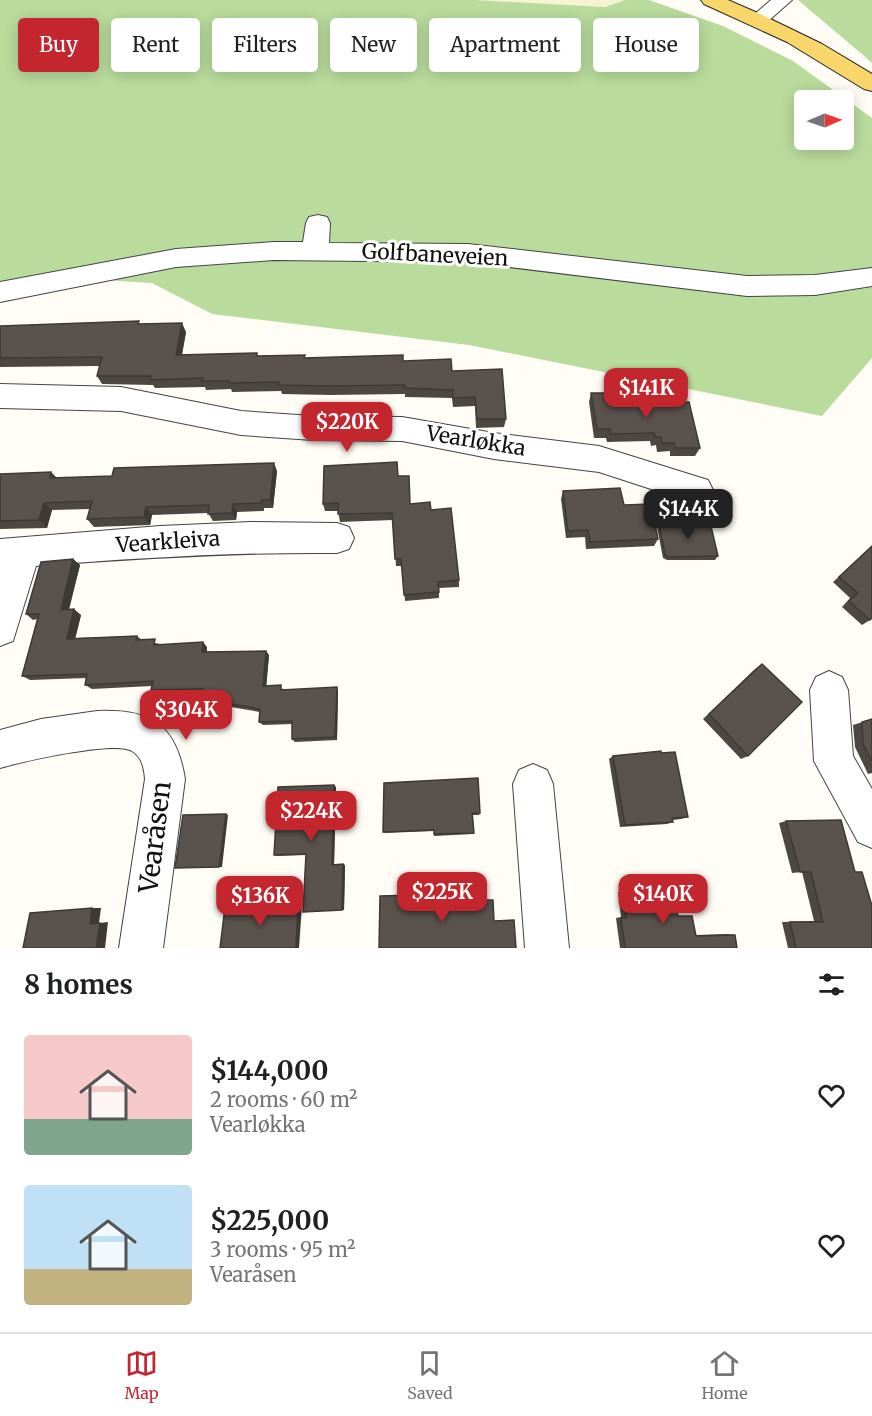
<!DOCTYPE html>
<html lang="en">
<head>
<meta charset="utf-8">
<style>
  :root { --surface:#fff; --page:#f6f6f6; --text:#202124; --muted:#757577; --line:#e0e0e0; --accent:#c4262e }
  body { margin:0; font-family:Merriweather,serif; background:var(--page); color:var(--text); height:100vh; display:flex; flex-direction:column; font-size:22px; white-space:nowrap }
  * { box-sizing:border-box; margin:0 }
  p { font-size:20px; color:var(--muted) }
  .icon { flex:none; width:33px; height:33px; fill:none; stroke:currentColor; stroke-width:2; stroke-linecap:round; stroke-linejoin:round }
  .map { position:relative; height:948px; overflow:hidden }
  .panel { display:flex; flex-direction:column; background:var(--surface); flex:1 }
  .panel>* { flex:none }
  .guide { position:absolute; left:18px; top:18px; width:837px; height:54px; display:flex; gap:12px }
  .needle { width:39px; rotate:88deg }
  .controls { position:absolute; left:794px; top:90px; display:grid; gap:12px }
  .controls a { display:grid; place-items:center; width:60px; height:60px; border-radius:6px; background:var(--surface); box-shadow:0 3px 15px #0003; font-size:30px }
  .price { position:absolute; translate:-50% -51px; padding:0 14px; border-radius:12px; background:var(--accent); color:#fff; font-size:20px; line-height:39px; filter:drop-shadow(0 2px 3px #0008) }
  .price::after { content:''; position:absolute; left:50%; top:36px; width:18px; height:14px; margin-left:-9px; background:inherit; clip-path:polygon(0 0,100% 0,50% 100%) }
  .price.on { background:#222; color:#fff }
  ul { padding:0; list-style:none }
  li { display:flex; align-items:center; gap:18px; height:150px; padding:0 24px }
  li span { display:grid; place-items:center; flex:none; width:168px; height:120px; border-radius:6px; color:#555 }
  li>.icon { margin-inline-start:auto }
  span .icon { width:72px; height:72px; fill:#fffc; stroke-width:1 }
  li b { font-size:26px }
  h2 { display:flex; justify-content:space-between; align-items:center; height:72px; padding:0 24px; font-size:26px }
  .tag { padding:0 21px; border-radius:6px; background:var(--surface); box-shadow:0 3px 15px #0003; font-size:21px; line-height:54px }
  .tag.on { background:var(--accent); color:#fff }
  .tab-bar { display:flex; justify-content:space-around; align-items:center; height:84px; border-top:2px solid var(--line); background:var(--surface); font-size:16px; color:var(--muted) }
  .tab-bar a { display:grid; justify-items:center; gap:3px }
  .tab-bar .on { color:var(--accent) }
  .map>svg:first-child { display:block }
  .farmland { fill:#f6f3d4 }
  .forest { fill:#b9dc9c; fill-rule:evenodd }
  .lines { fill:none; stroke-linecap:round; stroke-linejoin:round }
  .minor-casing { stroke:#444; stroke-width:2 }
  .primary-casing { stroke:#222; stroke-width:2 }
  .minor { fill:#fff; fill-rule:evenodd }
  .primary { fill:#f9d66b; fill-rule:evenodd }
  .wall { fill:#4d4742 }
  .shaded-wall { fill:#3f3936 }
  .building { fill:#5a524d; stroke:#3f3936; stroke-width:1.5 }
  .labels { text-anchor:middle; stroke-width:6; stroke-linejoin:round; paint-order:stroke }
  .street-label { font-size:21px; fill:#111; stroke:#fff }
  .near-street-label { font-size:26px; fill:#111; stroke:#fff }
</style>
</head>
<body>
<div class="map">
<svg width="872" height="948" viewBox="0 0 872 948">
  <rect width="100%" height="100%" fill="#fffdf5"/>
  <path class="farmland" d="M 475,0 L 625,0 L 605,7 Z"/>
  <path class="forest" d="M 0,0 L 475,0 L 605,7 L 625,0 L 649,0 L 723,26 L 793,61 L 872,118 L 872,358 L 822,416 L 469,345 L 212,314 L 152,283 L 36,276 L 0,283 ZM 804,100 L 843,100 L 843,140 L 804,140 Z
    M 798,0 L 872,0 L 872,63 L 863,55 Z"/>
  <g class="lines">
    <g class="minor-casing">
      <path id="minor" d="M 771,0 L 792,0 L 766,23 L 752,23 L 749,19 Z
        M 318,215 L 327,217 L 330,223 L 329,243 L 468,244 L 747,276 L 815,275 L 872,268 L 872,286 L 815,295 L 747,296 L 468,262 L 274,260 L 176,267 L 0,302 L 0,282 L 176,249 L 274,242 L 303,242 L 306,223 L 309,217 Z
        M 0,384 L 121,387 L 241,411 L 313,416 L 402,417 L 494,433 L 599,446 L 708,480 L 713,490 L 708,500 L 697,504 L 599,472 L 494,459 L 402,441 L 313,440 L 241,435 L 121,411 L 0,408 Z
        M 251,522 L 337,523 L 349,527 L 354,538 L 349,549 L 337,553 C 236,552 137,558 36,566 L 13,641 L 0,646 L 0,539 L 160,526 Z
        M 829,671 L 842,677 L 848,690 L 853,756 L 872,789 L 872,848 L 858,842 L 814,761 L 810,690 L 816,677 Z
        M 97,711 C 150,709 176,723 185,779 L 163,948 L 119,948 L 145,779 C 144,768 142,757 132,751 C 115,740 21,762 0,768 L 0,730 L 41,719 Z
        M 533,764 L 547,770 L 553,784 L 569,948 L 525,948 L 513,784 L 519,770 Z"/>
    </g>
    <g class="primary-casing">
      <path id="primary" d="M 701,0 L 728,0 L 760,14 L 822,44 L 872,74 L 872,91 L 864,89 L 787,42 L 704,4 Z"/>
    </g>
    <use href="#minor" class="minor"/>
    <use href="#primary" class="primary"/>
  </g>
  <path class="wall" d="M 140,324 L 186,332 L 182,355 L 257,353 L 258,356 L 305,355 L 305,358 L 403,361 L 452,371 L 506,419 L 504,427 L 476,428 L 475,406 L 453,407 L 452,398 L 405,397 L 405,394 L 330,395 L 282,394 L 281,391 L 232,392 L 231,389 L 206,390 L 205,387 L 155,388 L 153,385 L 102,384 L 97,376 L 99,366 L 0,367 L 0,326 Z
    M 591,393 L 630,402 L 700,448 L 695,456 L 670,456 L 670,451 L 657,452 L 656,445 L 651,446 L 650,441 L 607,442 L 606,438 L 594,438 L 589,402 Z
    M 277,471 L 273,508 L 264,508 L 264,511 L 237,512 L 236,520 L 213,521 L 208,513 L 152,515 L 150,525 L 94,527 L 87,519 L 90,509 L 52,510 L 47,528 L 0,529 L 0,474 L 56,478 Z
    M 398,476 L 410,504 L 431,510 L 459,580 L 459,587 L 439,588 L 439,598 L 405,601 L 402,566 L 396,566 L 393,520 L 340,522 L 338,511 L 325,511 L 323,504 Z
    M 563,491 L 624,505 L 658,539 L 654,546 L 586,549 L 585,537 L 566,538 L 561,499 Z
    M 659,523 L 718,556 L 715,560 L 667,560 L 663,558 L 657,527 Z
    M 872,546 L 870,620 L 862,625 L 842,607 L 850,598 L 833,582 Z
    M 73,559 L 80,565 L 69,610 L 81,615 L 75,638 L 137,636 L 142,640 L 160,644 L 207,647 L 207,652 L 269,655 L 266,686 L 284,689 L 338,691 L 337,740 L 295,742 L 292,739 L 292,724 L 263,725 L 259,722 L 260,712 L 207,703 L 202,699 L 203,693 L 157,694 L 151,690 L 152,686 L 92,689 L 85,685 L 86,678 L 30,680 L 22,676 L 37,619 L 33,620 L 26,614 Z
    M 762,664 L 748,756 L 741,759 L 703,719 L 755,669 Z
    M 872,719 L 872,773 L 868,774 L 855,747 L 853,725 Z
    M 613,756 L 688,817 L 681,819 L 673,820 L 673,822 L 667,824 L 620,827 L 609,759 Z
    M 384,783 L 480,813 L 479,815 L 473,815 L 474,833 L 473,834 L 434,836 L 434,831 L 385,833 L 383,832 Z
    M 336,787 L 334,865 L 345,865 L 344,910 L 306,855 L 277,856 L 274,855 Z
    M 786,821 L 872,948 L 788,948 L 782,922 L 814,921 L 802,872 L 792,873 L 779,823 Z
    M 673,891 L 678,916 L 692,916 L 696,935 L 727,934 L 735,935 L 737,948 L 620,948 L 616,918 L 621,917 L 618,892 Z"/>
  <path class="shaded-wall" d="M 182,323 L 186,332 L 180,364 L 176,355 Z
    M 274,463 L 277,471 L 273,508 L 270,500 Z
    M 51,472 L 59,480 L 50,478 Z
    M 44,503 L 52,510 L 47,528 L 39,520 Z
    M 233,504 L 237,512 L 236,520 L 232,513 Z
    M 146,507 L 152,515 L 150,525 L 144,517 Z
    M 73,559 L 80,565 L 67,615 L 61,610 Z
    M 74,609 L 81,615 L 74,644 L 67,639 Z
    M 203,642 L 207,647 L 206,656 L 202,652 Z
    M 266,651 L 269,655 L 266,690 L 263,686 Z
    M 337,687 L 338,691 L 337,740 L 335,737 Z
    M 334,785 L 336,787 L 334,865 L 332,865 Z
    M 226,814 L 228,815 L 222,867 L 219,867 Z
    M 343,864 L 345,865 L 344,910 L 342,910 Z
    M 298,905 L 302,905 L 299,948 L 296,948 Z
    M 92,908 L 101,908 L 99,923 L 90,924 Z
    M 108,922 L 105,948 L 96,948 L 100,923 Z"/>
  <path class="building" d="M 139,321 L 138,324 L 182,323 L 176,355 L 257,353 L 257,356 L 305,355 L 304,358 L 403,355 L 403,361 L 451,359 L 452,371 L 502,369 L 506,419 L 477,419 L 475,397 L 453,398 L 453,390 L 405,388 L 405,385 L 328,386 L 279,385 L 279,382 L 229,383 L 229,381 L 202,381 L 203,378 L 150,380 L 151,376 L 97,376 L 102,357 L 0,358 L 0,326 Z
    M 591,393 L 628,393 L 630,402 L 689,402 L 700,448 L 675,448 L 674,443 L 662,443 L 661,437 L 655,437 L 654,433 L 610,434 L 610,429 L 597,429 Z
    M 397,462 L 398,476 L 409,476 L 410,504 L 430,502 L 431,510 L 451,508 L 459,580 L 438,582 L 439,592 L 404,595 L 401,559 L 395,559 L 392,513 L 338,514 L 338,503 L 323,504 L 324,466 Z
    M 274,463 L 270,500 L 261,500 L 261,503 L 233,504 L 232,513 L 208,514 L 209,505 L 146,507 L 144,517 L 87,519 L 92,501 L 44,503 L 39,520 L 0,521 L 0,474 L 51,472 L 50,478 L 112,476 L 114,468 Z
    M 620,488 L 624,505 L 651,504 L 658,539 L 590,542 L 588,530 L 568,531 L 563,491 Z
    M 710,522 L 718,556 L 669,557 L 665,555 L 659,523 Z
    M 872,546 L 872,618 L 870,620 L 849,601 L 858,593 L 839,577 Z
    M 73,559 L 61,610 L 74,609 L 67,639 L 137,636 L 136,640 L 155,639 L 154,645 L 203,642 L 202,652 L 266,651 L 263,686 L 281,685 L 281,690 L 337,687 L 335,737 L 292,739 L 292,721 L 259,722 L 260,709 L 202,699 L 203,689 L 151,690 L 153,681 L 85,685 L 87,674 L 22,676 L 39,614 L 26,614 L 41,562 Z
    M 762,664 L 802,702 L 748,756 L 709,714 Z
    M 872,719 L 872,761 L 863,744 L 862,722 Z
    M 661,751 L 661,753 L 675,752 L 688,817 L 672,818 L 673,822 L 625,825 L 613,756 Z
    M 478,778 L 480,813 L 472,813 L 474,833 L 434,834 L 434,830 L 383,832 L 384,783 Z
    M 334,785 L 332,865 L 343,864 L 342,910 L 303,912 L 306,854 L 274,855 L 278,787 Z
    M 226,814 L 219,867 L 175,868 L 183,815 Z
    M 841,820 L 855,872 L 862,872 L 872,906 L 872,948 L 796,948 L 790,922 L 823,922 L 811,872 L 800,872 L 786,821 Z
    M 673,891 L 678,916 L 692,916 L 696,936 L 735,935 L 737,948 L 625,948 L 621,918 L 626,918 L 623,892 Z
    M 481,893 L 482,900 L 493,900 L 494,921 L 514,920 L 516,948 L 379,948 L 380,896 Z
    M 298,905 L 296,948 L 220,948 L 225,907 Z
    M 92,908 L 90,924 L 100,923 L 96,948 L 23,948 L 30,913 Z"/>
  <g class="labels">
    <g class="street-label">
      <text transform="translate(435 255) rotate(3)" y="7">Golfbaneveien</text>
      <text transform="translate(476 441) rotate(9)" y="7">Vearløkka</text>
      <text transform="translate(168 542) rotate(-4)" y="7">Vearkleiva</text>
    </g>
    <g class="near-street-label">
      <text transform="translate(155 837) rotate(-83)" y="9">Vearåsen</text>
    </g>
  </g>
</svg>
<div class="controls">
<a><svg class="needle" viewBox="-14 -14 28 28"><path d="M0-13l5 13h-10z" fill="#e53935"/><path d="M0 13l5-13h-10z" fill="#757577"/></svg></a>
</div>
<b class="price" style="left:646px;top:419px">$141K</b>
<b class="price" style="left:347px;top:453px">$220K</b>
<b class="price on" style="left:688px;top:540px">$144K</b>
<b class="price" style="left:186px;top:741px">$304K</b>
<b class="price" style="left:311px;top:842px">$224K</b>
<b class="price" style="left:442px;top:923px">$225K</b>
<b class="price" style="left:663px;top:925px">$140K</b>
<b class="price" style="left:260px;top:927px">$136K</b>
<div class="guide">
<a class="tag on">Buy</a>
<a class="tag">Rent</a>
<a class="tag">Filters</a>
<a class="tag">New</a>
<a class="tag">Apartment</a>
<a class="tag">House</a>
</div>
</div>
<section class="panel">
<h2>8 homes<svg class="icon" aria-label="filters" viewBox="0 0 24 24"><path d="M4 7h16M4 17h16"/><circle cx="9" cy="7" r="2"/><circle cx="15" cy="17" r="2"/></svg></h2>
<ul>
<li><span style="background:linear-gradient(#f6c9c9 70%,#7fa58c 0)"><svg class="icon" aria-label="home" viewBox="0 0 24 24"><path d="M3 11l9-7 9 7M6 9v11h12V9"/></svg></span><div><b>$144,000</b><p>2 rooms · 60 m²</p><p>Vearløkka</p></div><svg class="icon" aria-label="heart" viewBox="0 0 24 24"><path d="M12 20l-8-8c-3-5 5-10 8-4 3-6 11-1 8 4z"/></svg></li>
<li><span style="background:linear-gradient(#bfe0f5 70%,#c2b280 0)"><svg class="icon" aria-label="home" viewBox="0 0 24 24"><path d="M3 11l9-7 9 7M6 9v11h12V9"/></svg></span><div><b>$225,000</b><p>3 rooms · 95 m²</p><p>Vearåsen</p></div><svg class="icon" aria-label="heart" viewBox="0 0 24 24"><path d="M12 20l-8-8c-3-5 5-10 8-4 3-6 11-1 8 4z"/></svg></li>
</ul>
</section>
<nav class="tab-bar">
<a class="on"><svg class="icon" aria-label="map" viewBox="0 0 24 24"><path d="M3 6l6-2 6 2 6-2v14l-6 2-6-2-6 2zM9 4v14M15 6v14"/></svg>Map</a>
<a><svg class="icon" aria-label="saved" viewBox="0 0 24 24"><path d="M7 4h10v16l-5-4-5 4z"/></svg>Saved</a>
<a><svg class="icon" aria-label="home" viewBox="0 0 24 24"><path d="M3 11l9-7 9 7M6 9v11h12V9"/></svg>Home</a>
</nav>
</body>
</html>
